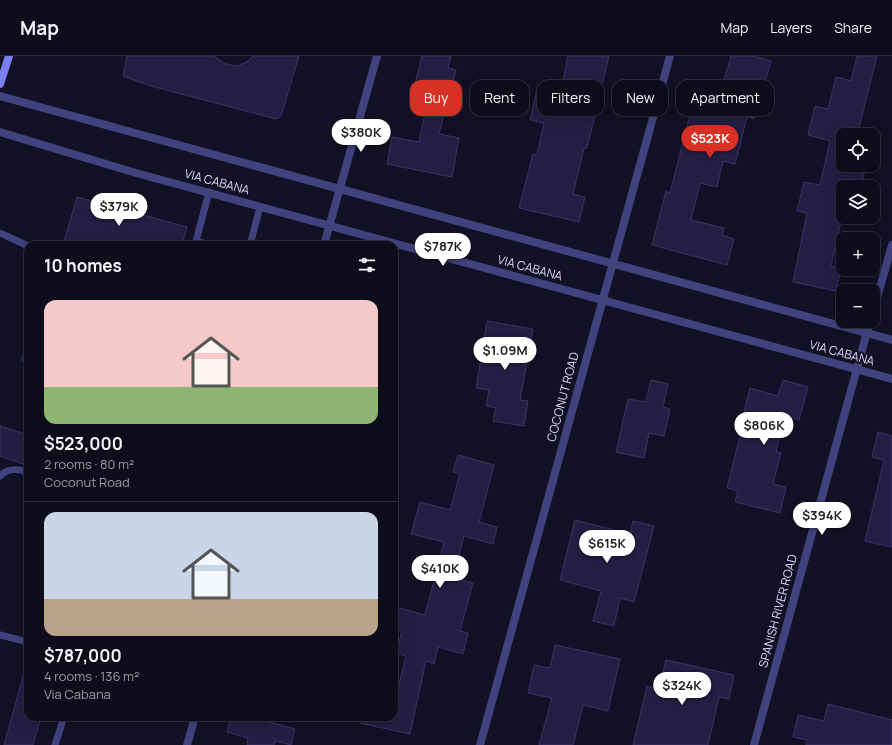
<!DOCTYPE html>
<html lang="en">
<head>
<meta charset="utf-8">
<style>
  :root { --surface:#0e0d1c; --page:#171625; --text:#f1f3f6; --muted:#9b9ca3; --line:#2e2d3b; --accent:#d93025 }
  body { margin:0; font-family:Manrope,sans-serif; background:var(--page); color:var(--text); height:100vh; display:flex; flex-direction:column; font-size:15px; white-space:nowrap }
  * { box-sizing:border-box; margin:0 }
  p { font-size:13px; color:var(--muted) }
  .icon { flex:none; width:22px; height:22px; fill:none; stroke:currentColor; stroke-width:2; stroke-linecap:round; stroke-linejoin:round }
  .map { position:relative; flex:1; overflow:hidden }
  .sheet { position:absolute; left:24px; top:185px; width:374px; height:480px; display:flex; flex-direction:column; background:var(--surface); border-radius:12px; box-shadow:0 4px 16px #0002,0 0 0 1px var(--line) }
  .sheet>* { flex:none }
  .hud { position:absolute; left:410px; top:24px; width:380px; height:36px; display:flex; gap:8px }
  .controls { position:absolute; left:836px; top:72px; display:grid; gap:8px }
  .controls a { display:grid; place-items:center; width:44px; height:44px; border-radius:8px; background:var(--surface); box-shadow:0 4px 16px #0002,0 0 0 1px var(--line); font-size:20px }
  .price { position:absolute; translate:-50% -34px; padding:0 9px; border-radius:14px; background:#fff; color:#222; font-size:13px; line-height:26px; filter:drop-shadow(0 1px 2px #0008) }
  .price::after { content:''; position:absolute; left:50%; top:24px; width:12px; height:9px; margin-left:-6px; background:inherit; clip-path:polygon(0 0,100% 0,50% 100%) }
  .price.on { background:var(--accent); color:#fff }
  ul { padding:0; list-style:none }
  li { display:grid; align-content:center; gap:8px; height:212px; padding:0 20px }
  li+li { border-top:1px solid var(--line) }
  li span { display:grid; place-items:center; height:124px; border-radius:12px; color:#555 }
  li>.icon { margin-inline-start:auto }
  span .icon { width:72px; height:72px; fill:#fffc; stroke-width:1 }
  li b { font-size:17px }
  h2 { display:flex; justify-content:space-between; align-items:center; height:48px; padding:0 20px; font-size:17px }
  .tag { padding:0 14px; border-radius:12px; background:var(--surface); box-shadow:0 4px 16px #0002,0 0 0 1px var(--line); font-size:14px; line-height:36px }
  .tag.on { background:var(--accent); color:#fff }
  header { display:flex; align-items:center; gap:24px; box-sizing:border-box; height:56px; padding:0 20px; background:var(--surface); border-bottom:1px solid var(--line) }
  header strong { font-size:19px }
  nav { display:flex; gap:22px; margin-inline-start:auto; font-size:14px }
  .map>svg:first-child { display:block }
  .water { fill:#162d4a }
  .building { fill:#241f44; stroke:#3b346d }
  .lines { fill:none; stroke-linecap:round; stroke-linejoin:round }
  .service { stroke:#41437f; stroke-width:7 }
  .minor { stroke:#41437f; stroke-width:8 }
  .secondary { stroke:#7a7ff1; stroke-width:8 }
  .labels { text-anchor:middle; stroke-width:4; stroke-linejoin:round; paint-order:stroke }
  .street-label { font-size:12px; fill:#dbd9fb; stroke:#131125 }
</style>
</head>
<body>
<header>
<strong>Map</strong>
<nav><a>Map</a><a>Layers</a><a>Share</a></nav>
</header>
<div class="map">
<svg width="892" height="689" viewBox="0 0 892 689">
  <rect width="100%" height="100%" fill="#131125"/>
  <path class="water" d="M 28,281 L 28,308 L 20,305 Z"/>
  <path class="building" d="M 127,0 L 214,0 L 225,8 L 237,10 L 247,6 L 253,0 L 299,0 L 281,60 L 276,63 L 151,30 L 123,20 Z
    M 422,0 L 451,0 L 448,12 L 456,14 L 439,78 L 459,82 L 452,121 L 387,108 L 392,81 L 419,86 L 426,52 L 410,47 Z
    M 568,0 L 609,0 L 587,92 L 584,92 L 573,138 L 585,141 L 579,166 L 519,152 L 533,98 L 537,99 L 544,67 L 530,64 L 538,29 L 561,34 Z
    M 731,0 L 754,0 L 771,5 L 754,63 L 747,61 L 735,108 L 723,105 L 717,131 L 700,127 L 691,164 L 724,172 L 722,179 L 734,183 L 727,209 L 652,189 L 666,135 L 670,137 L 690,59 L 695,61 L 705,27 L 722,31 Z
    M 857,0 L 877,0 L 857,79 L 843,79 L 843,109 L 866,109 L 861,131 L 843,131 L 843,166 L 841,165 L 831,210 L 841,212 L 836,235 L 793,226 L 807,157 L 797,155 L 804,126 L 820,129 L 830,85 L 808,79 L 815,50 L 828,53 L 836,21 L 851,25 Z
    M 77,141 L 187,171 L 182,189 L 75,189 L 64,186 Z
    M 487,265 L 533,273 L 520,344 L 528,345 L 524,370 L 493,365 L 496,352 L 486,350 L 489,334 L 476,332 Z
    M 651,324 L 668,328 L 663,351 L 670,353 L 664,380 L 649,377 L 644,402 L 616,396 L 628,343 L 646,346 Z
    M 783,324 L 808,331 L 799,364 L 785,360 L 776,395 L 781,397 L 773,428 L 786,431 L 780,457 L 735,446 L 738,435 L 727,432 L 741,376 L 739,375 L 750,332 L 778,340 Z
    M 0,370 L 28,379 L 28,410 L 0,400 Z
    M 878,376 L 892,380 L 892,491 L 865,485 L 884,404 L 872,401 Z
    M 458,399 L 494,409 L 479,466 L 497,471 L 493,488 L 464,480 L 457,507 L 466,510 L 462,524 L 473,527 L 460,575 L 468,577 L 463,598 L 438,591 L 434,608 L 426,605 L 410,678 L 360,667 L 360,661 L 394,661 L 394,635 L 397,636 L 406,600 L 396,597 L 402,575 L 394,573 L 396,551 L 425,559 L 444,486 L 411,478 L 420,446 L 450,454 L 460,418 L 453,416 Z
    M 575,464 L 630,478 L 633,465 L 654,470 L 634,546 L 620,542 L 614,570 L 593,565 L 601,535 L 560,524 Z
    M 555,589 L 620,603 L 608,655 L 583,649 L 573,689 L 539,689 L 552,642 L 528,637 L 534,609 L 550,612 Z
    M 666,604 L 734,619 L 729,643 L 719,641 L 708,689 L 633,689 L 647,630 L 659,633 Z
    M 24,617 L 28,618 L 28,661 L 41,661 L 33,689 L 4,689 Z
    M 828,648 L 892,664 L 892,689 L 806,689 L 807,684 L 793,681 L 798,659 L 824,665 Z
    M 231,661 L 251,661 L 295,673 L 291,689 L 275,685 L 274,689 L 247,689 L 248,682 L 227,676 Z"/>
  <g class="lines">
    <path class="service" d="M 209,136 L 196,185 L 210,189
      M 0,177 L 28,190
      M 250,189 L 260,151
      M 0,420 C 7,412 19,413 28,416
      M 0,579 L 28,586
      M 55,689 L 64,661"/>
    <path class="minor" d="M 0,40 L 892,284
      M 0,76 L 136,117 L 892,323
      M 324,189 L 377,0
      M 873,256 L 892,189
      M 187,689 L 195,661
      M 480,689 L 670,0
      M 754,689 L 870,265"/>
    <path class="secondary" d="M 0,28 L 9,0"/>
  </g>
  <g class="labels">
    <g class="street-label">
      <text transform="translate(217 126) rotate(15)" y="4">VIA CABANA</text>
      <text transform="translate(530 212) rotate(15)" y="4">VIA CABANA</text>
      <text transform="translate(842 297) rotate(15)" y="4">VIA CABANA</text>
      <text transform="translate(563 341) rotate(-75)" y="4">COCONUT ROAD</text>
      <text transform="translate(778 555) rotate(-75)" y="4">SPANISH RIVER ROAD</text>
    </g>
  </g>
</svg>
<div class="controls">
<a><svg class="icon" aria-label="locate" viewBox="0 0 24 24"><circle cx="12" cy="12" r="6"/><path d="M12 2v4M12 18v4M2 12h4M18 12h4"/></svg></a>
<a><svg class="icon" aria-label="layers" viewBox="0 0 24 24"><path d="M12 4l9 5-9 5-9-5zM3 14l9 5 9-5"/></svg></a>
<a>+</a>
<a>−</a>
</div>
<b class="price" style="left:361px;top:97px">$380K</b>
<b class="price on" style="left:710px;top:103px">$523K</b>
<b class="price" style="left:119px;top:171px">$379K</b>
<b class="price" style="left:443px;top:211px">$787K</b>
<b class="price" style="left:505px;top:315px">$1.09M</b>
<b class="price" style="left:764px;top:390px">$806K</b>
<b class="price" style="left:822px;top:480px">$394K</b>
<b class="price" style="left:607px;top:508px">$615K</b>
<b class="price" style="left:440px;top:533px">$410K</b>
<b class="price" style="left:682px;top:650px">$324K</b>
<div class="hud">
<a class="tag on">Buy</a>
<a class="tag">Rent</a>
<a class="tag">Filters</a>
<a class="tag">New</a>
<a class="tag">Apartment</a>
</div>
<section class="sheet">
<h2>10 homes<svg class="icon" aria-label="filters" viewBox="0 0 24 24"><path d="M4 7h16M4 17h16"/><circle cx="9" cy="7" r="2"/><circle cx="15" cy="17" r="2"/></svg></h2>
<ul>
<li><span style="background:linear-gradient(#f6c9c9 70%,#8fb573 0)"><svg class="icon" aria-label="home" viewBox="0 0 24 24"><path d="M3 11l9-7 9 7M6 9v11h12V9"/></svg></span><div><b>$523,000</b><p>2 rooms · 80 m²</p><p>Coconut Road</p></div></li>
<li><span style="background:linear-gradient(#c9d6e8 70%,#b9a48a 0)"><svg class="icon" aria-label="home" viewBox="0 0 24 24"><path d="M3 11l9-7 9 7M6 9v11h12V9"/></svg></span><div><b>$787,000</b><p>4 rooms · 136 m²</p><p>Via Cabana</p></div></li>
</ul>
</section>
</div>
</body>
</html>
